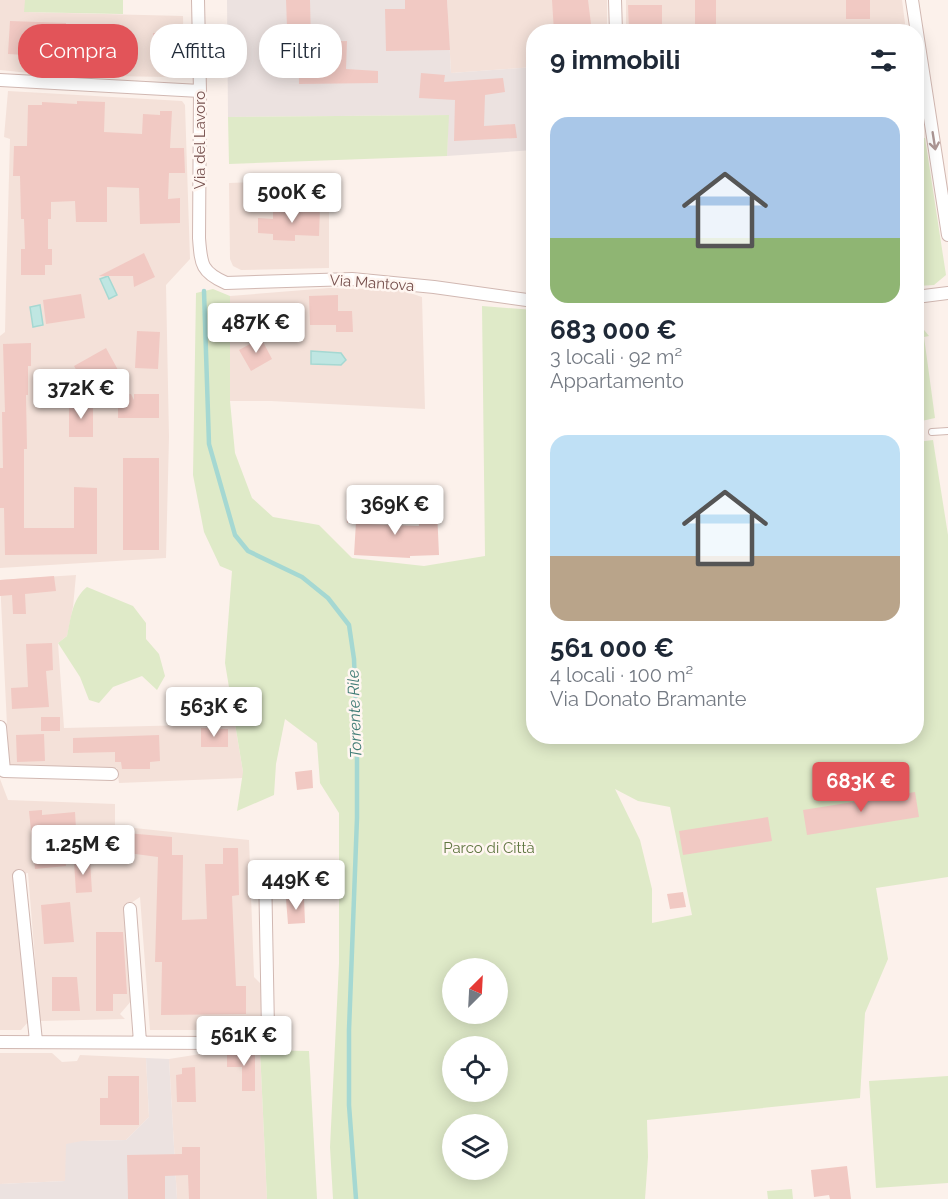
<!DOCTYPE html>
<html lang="it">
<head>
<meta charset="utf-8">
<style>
  :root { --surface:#fff; --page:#f6f6f7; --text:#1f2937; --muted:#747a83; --accent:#e25459 }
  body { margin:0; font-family:Raleway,sans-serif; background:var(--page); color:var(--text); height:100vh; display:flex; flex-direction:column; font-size:22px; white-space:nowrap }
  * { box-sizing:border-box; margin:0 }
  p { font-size:20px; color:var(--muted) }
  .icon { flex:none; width:33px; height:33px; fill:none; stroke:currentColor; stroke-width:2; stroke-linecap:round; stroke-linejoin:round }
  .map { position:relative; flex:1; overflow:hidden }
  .panel { position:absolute; left:526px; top:24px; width:398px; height:720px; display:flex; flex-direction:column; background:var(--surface); border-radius:24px; box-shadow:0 3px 15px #0003 }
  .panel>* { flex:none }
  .guide { position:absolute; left:18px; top:24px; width:418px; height:54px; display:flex; gap:12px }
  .needle { width:39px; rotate:24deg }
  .fabs { position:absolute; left:442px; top:958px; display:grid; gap:12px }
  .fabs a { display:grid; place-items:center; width:66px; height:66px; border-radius:50%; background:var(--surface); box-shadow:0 3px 15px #0003; font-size:30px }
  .price { position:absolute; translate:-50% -51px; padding:0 14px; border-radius:6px; background:#fff; color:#222; font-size:20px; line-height:39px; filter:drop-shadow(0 2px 3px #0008) }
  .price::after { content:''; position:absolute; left:50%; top:36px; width:18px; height:14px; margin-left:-9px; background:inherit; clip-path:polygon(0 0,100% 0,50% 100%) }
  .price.selected { background:var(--accent); color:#fff }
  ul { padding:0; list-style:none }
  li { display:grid; align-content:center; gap:12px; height:318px; padding:0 24px }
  li span { display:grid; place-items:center; height:186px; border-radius:18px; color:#555 }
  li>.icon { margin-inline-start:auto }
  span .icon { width:108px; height:108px; fill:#fffc; stroke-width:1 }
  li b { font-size:26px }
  h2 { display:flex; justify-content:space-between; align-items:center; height:72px; padding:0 24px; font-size:26px }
  .tag { padding:0 21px; border-radius:24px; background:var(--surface); box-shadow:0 3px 15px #0003; font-size:21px; line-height:54px }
  .tag.selected { background:var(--accent); color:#fff }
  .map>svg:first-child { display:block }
  .residential { fill:#f4e1d9 }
  .industrial { fill:#ece2e0 }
  .green { fill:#dfeac8; fill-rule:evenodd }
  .water { fill:#bfe6e2; stroke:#a5d8d2; stroke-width:1.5 }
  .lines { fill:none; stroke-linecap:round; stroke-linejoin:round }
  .stream { stroke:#a5d8d2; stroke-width:4.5 }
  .building { fill:#f1c9c3 }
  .lane-casing { stroke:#d1b8b2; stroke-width:8 }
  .street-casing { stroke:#d1b8b2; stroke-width:14 }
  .lane { stroke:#fff; stroke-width:6 }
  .street { stroke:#fff; stroke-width:12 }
  .oneway { stroke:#ad9795 }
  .labels { text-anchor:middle; stroke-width:5; stroke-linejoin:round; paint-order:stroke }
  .street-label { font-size:15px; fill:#77514e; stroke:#fff6f1 }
  .park-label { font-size:15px; fill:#607742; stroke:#fff6f1 }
  .water-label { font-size:16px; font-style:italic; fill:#417c76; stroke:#fff6f1 }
</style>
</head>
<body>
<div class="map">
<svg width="948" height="1199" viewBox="0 0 948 1199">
  <rect width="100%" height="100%" fill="#fcf1eb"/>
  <path class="residential" d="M 0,0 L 25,0 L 25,12 L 183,16 L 184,67 L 170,77 L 48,75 L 0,70 Z
    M 447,0 L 607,0 L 607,31 L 534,32 L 534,67 L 451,73 Z
    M 626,0 L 902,0 L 906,31 L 626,31 Z
    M 8,91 L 182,101 L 185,105 L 190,259 L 166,285 L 169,437 L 166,558 L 0,568 L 0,336 L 5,332 L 6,287 L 10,139 L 4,137 Z
    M 329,179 L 329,268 L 241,270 L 233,266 L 230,259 L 229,183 Z
    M 329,288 L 401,290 L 422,297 L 425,409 L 271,401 L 230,401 L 230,296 Z
    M 76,575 L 73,607 L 67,636 L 58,643 L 64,728 L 235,724 L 243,772 L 243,778 L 119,783 L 117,768 L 9,767 L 0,580 Z
    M 0,779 L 8,800 L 115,804 L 115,826 L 249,840 L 254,977 L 263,986 L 263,1015 L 257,1023 L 251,1030 L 150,1030 L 140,897 L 125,907 L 132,1000 L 120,1014 L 125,1019 L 40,1021 L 28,873 L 13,875 L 28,1022 L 21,1030 L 0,1030 Z
    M 260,1050 L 267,1199 L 177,1199 L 169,1059 L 219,1051 Z
    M 0,1053 L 52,1053 L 62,1062 L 77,1061 L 80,1055 L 146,1058 L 149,1117 L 126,1140 L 82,1141 L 65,1181 L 0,1184 Z"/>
  <path class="industrial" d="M 227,0 L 447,0 L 451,73 L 534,67 L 534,150 L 447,156 L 448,115 L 228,117 Z
    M 146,1058 L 169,1059 L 177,1199 L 0,1199 L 0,1184 L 65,1181 L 66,1144 L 82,1141 L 126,1140 L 149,1117 Z"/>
  <path class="green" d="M 25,0 L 123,0 L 123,14 L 24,12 Z
    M 449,115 L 447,156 L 229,164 L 228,117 Z
    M 916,137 L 925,138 L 946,275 L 934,285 L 917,286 Z
    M 213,289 L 230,296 L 230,401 L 235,453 L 252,498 L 273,517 L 319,525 L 352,558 L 424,566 L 485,556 L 482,306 L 534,310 L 534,736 L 916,736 L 917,442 L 933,440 L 948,535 L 948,877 L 876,888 L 888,959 L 865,1013 L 860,1098 L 647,1120 L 648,1157 L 645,1199 L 333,1199 L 330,1147 L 339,963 L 339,813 L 320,783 L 317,743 L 285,719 L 276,764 L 274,795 L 237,811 L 243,772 L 225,663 L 232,571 L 220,566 L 204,532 L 193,475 L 196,293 ZM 615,789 L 638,801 L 670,807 L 692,915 L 652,923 L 652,889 L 640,840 ZM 453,969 L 498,969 L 498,1014 L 453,1014 ZM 453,1047 L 498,1047 L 498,1092 L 453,1092 ZM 453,1125 L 498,1125 L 498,1170 L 453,1170 Z
    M 916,320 L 929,336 L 924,337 L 935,418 L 917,422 Z
    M 87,587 L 133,606 L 146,623 L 146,639 L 159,654 L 165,676 L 157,690 L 142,676 L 113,687 L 99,703 L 89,700 L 80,677 L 58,643 L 67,636 C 71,618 72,599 87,587 Z
    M 260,1050 L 309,1051 L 317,1199 L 267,1199 Z
    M 948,1076 L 948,1183 L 876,1188 L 869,1081 Z
    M 792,1189 L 793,1199 L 768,1199 L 767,1191 Z"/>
  <path class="water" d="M 108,276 L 117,295 L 109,299 L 100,279 Z
    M 40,305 L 43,325 L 33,327 L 30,307 Z
    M 311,351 L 341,353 L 346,360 L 341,365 L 311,364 Z"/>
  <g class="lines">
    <path class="stream" d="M 204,291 L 209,444 L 235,535 L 248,551 L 302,577 L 328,598 L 349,625 L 354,659 L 357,737 L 357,818 L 349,1030 L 349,1105 L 356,1199"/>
  </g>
  <path class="building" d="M 286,0 L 310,0 L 311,42 L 347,41 L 346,69 L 378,71 L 378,83 L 299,84 L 298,27 L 287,27 Z
    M 405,0 L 447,0 L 450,50 L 386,51 L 385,9 L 405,9 Z
    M 552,0 L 588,0 L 592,32 L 554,32 Z
    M 695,0 L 716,0 L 716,32 L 695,32 Z
    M 846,0 L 870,0 L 870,19 L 846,19 Z
    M 628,5 L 662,5 L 662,30 L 629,30 Z
    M 10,21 L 66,23 L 65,52 L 59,52 L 59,57 L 8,54 Z
    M 91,25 L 119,25 L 119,62 L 90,61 Z
    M 153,33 L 173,33 L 173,62 L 153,62 Z
    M 421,73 L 445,75 L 444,82 L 503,78 L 505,92 L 485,95 L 484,126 L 515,124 L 517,138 L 454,141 L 455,100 L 419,98 Z
    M 77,101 L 105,102 L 104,132 L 142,134 L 143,114 L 160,115 L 160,111 L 172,111 L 170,148 L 184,148 L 185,173 L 169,173 L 168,199 L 180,198 L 180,223 L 140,224 L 139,188 L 107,187 L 107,222 L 76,222 L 75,201 L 51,202 L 51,219 L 48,219 L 48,249 L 52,249 L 52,265 L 45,265 L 45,275 L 21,275 L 21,249 L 25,249 L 24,219 L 21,219 L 20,176 L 13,176 L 14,146 L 27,146 L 28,105 L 42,105 L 42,102 L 77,104 Z
    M 299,206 L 320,207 L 319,236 L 295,235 L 295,241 L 273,240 L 273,234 L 258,233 L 258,218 L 273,219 L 273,210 L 299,211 Z
    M 144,253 L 155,277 L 134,287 L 133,276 L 99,276 Z
    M 81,294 L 85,318 L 46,324 L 43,300 Z
    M 338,295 L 338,311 L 352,311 L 353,332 L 336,332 L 336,325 L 310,325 L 309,296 Z
    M 137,331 L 160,332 L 158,369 L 135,368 Z
    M 261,338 L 272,359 L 251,371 L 239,350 Z
    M 31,343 L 31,366 L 28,366 L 28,395 L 26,395 L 27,449 L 24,449 L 24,528 L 74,528 L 74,487 L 97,488 L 97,554 L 5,555 L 4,508 L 0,508 L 0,468 L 3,468 L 2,412 L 5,412 L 3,344 Z
    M 106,348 L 118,370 L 86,387 L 74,366 Z
    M 118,394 L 131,394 L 134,400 L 134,394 L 159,394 L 159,418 L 118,418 Z
    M 69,402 L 93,402 L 93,437 L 69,437 Z
    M 123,458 L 159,458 L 159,550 L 123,550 Z
    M 368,509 L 368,524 L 419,526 L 418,510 L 437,510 L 439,555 L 410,556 L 410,558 L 354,555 L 356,522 L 347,523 L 346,510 Z
    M 54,576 L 56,591 L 25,594 L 26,614 L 13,614 L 12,595 L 0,596 L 0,580 Z
    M 52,643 L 53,670 L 46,671 L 49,707 L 12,709 L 11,688 L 28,687 L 26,644 Z
    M 41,717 L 60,717 L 60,731 L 41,731 Z
    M 201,728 L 228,729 L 228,747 L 201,747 Z
    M 44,734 L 45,761 L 17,762 L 16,735 Z
    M 159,735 L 160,761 L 150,762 L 150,769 L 122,769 L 121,762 L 115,762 L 115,752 L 73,753 L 73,738 Z
    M 312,770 L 313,788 L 297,790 L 295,772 Z
    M 915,792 L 919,817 L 807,835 L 803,810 Z
    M 42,810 L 42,815 L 75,812 L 76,829 L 63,830 L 66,866 L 35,869 L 29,811 Z
    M 768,817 L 772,841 L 683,855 L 679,831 Z
    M 92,830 L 172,837 L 172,855 L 183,855 L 182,920 L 207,919 L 205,864 L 223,864 L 223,848 L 238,848 L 239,895 L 232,896 L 236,986 L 246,986 L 246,1014 L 161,1015 L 162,962 L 155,962 L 158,857 L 128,853 L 127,857 L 90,854 Z
    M 90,860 L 92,892 L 76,893 L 74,861 Z
    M 683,892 L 686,907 L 670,909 L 667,894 Z
    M 304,898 L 305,923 L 288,924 L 286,899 Z
    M 70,902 L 74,942 L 44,944 L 41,905 Z
    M 96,932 L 123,932 L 127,994 L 113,994 L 113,1011 L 96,1011 Z
    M 52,977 L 77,977 L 80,1011 L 52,1011 Z
    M 227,1051 L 255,1051 L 255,1091 L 242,1091 L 242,1067 L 227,1067 Z
    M 195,1067 L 196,1102 L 177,1102 L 176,1075 L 182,1074 L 182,1068 Z
    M 108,1076 L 139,1076 L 139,1125 L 100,1125 L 100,1098 L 108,1098 Z
    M 182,1147 L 200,1147 L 200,1199 L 189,1199 L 188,1175 L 165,1176 L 165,1199 L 128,1199 L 127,1155 L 182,1154 Z
    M 847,1166 L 851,1199 L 830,1199 L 829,1195 L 814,1197 L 811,1170 Z"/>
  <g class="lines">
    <g class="lane-casing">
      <path id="lane" d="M 932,432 L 948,431"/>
    </g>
    <g class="street-casing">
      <path id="street" d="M 198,0 L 200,91 L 199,238 C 201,264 201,272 226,283 L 352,279 L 434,287 L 534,301
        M 615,0 L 616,32
        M 912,0 L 948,235
        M 0,80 L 200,91
        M 916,297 L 948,293
        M 0,727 L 4,771 L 112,774
        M 19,876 L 36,1041
        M 130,909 L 140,1042
        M 0,1042 L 216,1043 L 257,1039 L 268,1030 L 265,869"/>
    </g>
    <use href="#lane" class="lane"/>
    <use href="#street" class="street"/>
  </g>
  <defs><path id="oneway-shaft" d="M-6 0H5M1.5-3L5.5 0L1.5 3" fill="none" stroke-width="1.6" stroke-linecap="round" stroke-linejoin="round" transform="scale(1.5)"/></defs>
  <use class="oneway" href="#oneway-shaft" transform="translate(934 141) rotate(81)"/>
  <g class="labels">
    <g class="street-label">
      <text transform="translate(200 140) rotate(-90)" y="5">Via del Lavoro</text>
      <text transform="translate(372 283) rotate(4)" y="5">Via Mantova</text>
    </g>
    <g class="park-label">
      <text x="489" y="853">Parco di Città</text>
    </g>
    <g class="water-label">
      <text transform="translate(354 714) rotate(-92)" y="6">Torrente Rile</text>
    </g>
  </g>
</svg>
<div class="fabs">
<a><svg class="needle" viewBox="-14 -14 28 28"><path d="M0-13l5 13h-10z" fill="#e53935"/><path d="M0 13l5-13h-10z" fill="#747a83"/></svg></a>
<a><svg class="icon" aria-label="locate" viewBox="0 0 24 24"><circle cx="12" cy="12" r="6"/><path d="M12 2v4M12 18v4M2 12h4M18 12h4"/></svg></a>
<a><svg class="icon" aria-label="layers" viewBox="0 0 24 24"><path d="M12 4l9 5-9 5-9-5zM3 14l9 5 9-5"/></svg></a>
</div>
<b class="price" style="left:292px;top:224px">500K €</b>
<b class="price" style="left:256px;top:354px">487K €</b>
<b class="price" style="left:81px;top:420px">372K €</b>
<b class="price" style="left:395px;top:536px">369K €</b>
<b class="price" style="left:214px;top:738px">563K €</b>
<b class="price selected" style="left:861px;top:813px">683K €</b>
<b class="price" style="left:83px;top:876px">1.25M €</b>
<b class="price" style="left:296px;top:911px">449K €</b>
<b class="price" style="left:244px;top:1067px">561K €</b>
<div class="guide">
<a class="tag selected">Compra</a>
<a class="tag">Affitta</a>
<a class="tag">Filtri</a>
</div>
<section class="panel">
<h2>9 immobili<svg class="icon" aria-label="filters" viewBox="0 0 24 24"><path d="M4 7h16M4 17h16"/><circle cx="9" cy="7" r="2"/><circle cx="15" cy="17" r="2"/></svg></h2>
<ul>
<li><span style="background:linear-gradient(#a9c7e8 65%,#8fb573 0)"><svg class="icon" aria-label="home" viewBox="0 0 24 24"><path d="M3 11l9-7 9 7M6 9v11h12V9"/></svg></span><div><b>683 000 €</b><p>3 locali · 92 m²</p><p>Appartamento</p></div></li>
<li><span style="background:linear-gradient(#bfe0f5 65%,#b9a48a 0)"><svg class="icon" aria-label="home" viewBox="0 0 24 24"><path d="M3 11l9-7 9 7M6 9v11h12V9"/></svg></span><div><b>561 000 €</b><p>4 locali · 100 m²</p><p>Via Donato Bramante</p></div></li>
</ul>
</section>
</div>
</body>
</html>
